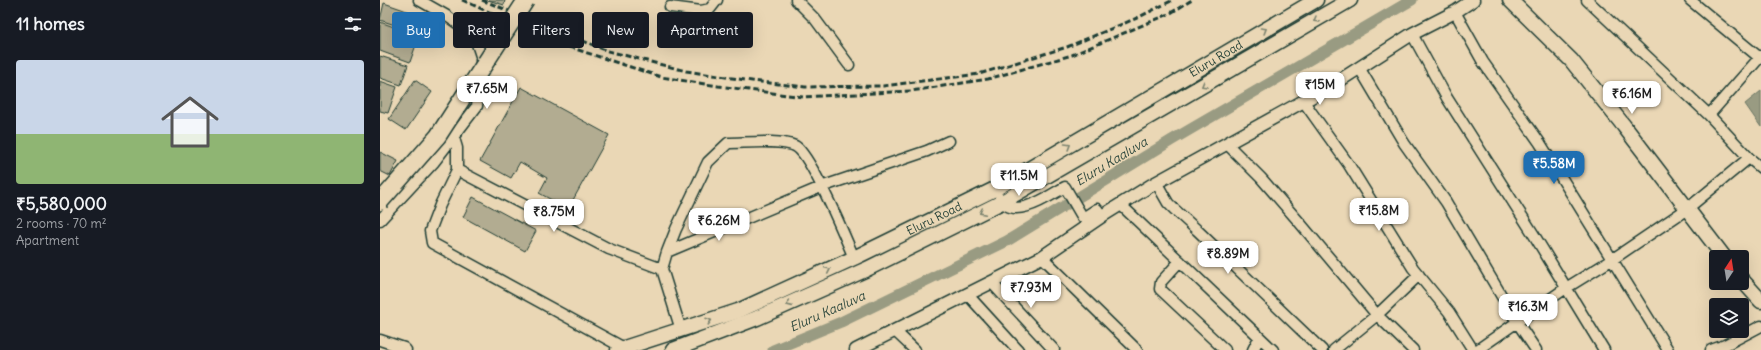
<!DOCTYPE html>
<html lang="en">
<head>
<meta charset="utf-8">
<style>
  :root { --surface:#171b24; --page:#20242c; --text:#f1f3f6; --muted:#9ea1a6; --line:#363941; --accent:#1f6fb2 }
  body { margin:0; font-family:Delius,sans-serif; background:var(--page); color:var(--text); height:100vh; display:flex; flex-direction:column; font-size:15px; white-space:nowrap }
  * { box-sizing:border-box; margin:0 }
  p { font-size:13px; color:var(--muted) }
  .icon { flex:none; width:22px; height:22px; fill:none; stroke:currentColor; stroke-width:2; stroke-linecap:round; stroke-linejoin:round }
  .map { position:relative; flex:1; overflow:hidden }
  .panel { display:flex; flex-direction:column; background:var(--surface); width:380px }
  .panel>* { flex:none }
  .guide { position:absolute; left:12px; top:12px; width:380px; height:36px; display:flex; gap:8px }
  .needle { width:26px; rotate:12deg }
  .fabs { position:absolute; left:1329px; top:250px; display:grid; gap:8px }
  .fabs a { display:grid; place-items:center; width:40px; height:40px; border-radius:4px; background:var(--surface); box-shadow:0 4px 16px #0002; font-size:20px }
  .price { position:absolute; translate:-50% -34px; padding:0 9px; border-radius:8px; background:#fff; color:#222; font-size:13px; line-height:26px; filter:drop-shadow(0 1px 2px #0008) }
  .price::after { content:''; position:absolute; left:50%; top:24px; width:12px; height:9px; margin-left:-6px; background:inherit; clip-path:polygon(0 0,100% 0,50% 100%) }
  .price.selected { background:var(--accent); color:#fff }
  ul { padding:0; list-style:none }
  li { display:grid; align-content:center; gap:8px; height:212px; padding:0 16px }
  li+li { border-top:1px solid var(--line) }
  li span { display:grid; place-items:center; height:124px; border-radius:4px; color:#555 }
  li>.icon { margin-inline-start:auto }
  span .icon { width:72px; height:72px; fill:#fffc; stroke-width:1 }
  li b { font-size:17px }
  h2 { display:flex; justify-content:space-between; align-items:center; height:48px; padding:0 16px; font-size:17px }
  .tag { padding:0 14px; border-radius:4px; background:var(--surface); box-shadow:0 4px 16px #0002; font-size:14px; line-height:36px }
  .tag.selected { background:var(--accent); color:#fff }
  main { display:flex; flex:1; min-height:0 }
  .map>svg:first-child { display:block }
  .water { fill:#999b82; stroke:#687563 }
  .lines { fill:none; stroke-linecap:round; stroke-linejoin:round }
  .canal { stroke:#999b82; stroke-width:11 }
  .building { fill:#b2ac91; stroke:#1f3d34 }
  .minor-casing { stroke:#1f3d34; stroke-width:13 }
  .tertiary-casing { stroke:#1f3d34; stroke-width:15 }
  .secondary-casing { stroke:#1f3d34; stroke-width:17 }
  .minor { stroke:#ead7b5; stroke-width:10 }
  .tertiary { stroke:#ead7b5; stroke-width:12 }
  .secondary { stroke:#ead7b5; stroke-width:14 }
  .rail { stroke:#1f3d34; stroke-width:3; stroke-dasharray:6 3; stroke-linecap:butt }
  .primary-bridge-casing { stroke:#1f3d34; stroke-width:19; stroke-linecap:butt }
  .primary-bridge { stroke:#ead7b5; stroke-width:16 }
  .oneway { stroke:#7a826e }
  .labels { text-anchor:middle; stroke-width:3; stroke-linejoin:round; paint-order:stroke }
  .street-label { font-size:12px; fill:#1f3d34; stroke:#ead7b5 }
  .water-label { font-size:13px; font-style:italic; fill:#314b40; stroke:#ead7b5 }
</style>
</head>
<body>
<main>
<section class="panel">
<h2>11 homes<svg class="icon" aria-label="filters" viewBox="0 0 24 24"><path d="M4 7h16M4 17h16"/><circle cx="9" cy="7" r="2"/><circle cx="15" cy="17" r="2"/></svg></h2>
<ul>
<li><span style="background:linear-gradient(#c9d6e8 60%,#8fb573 0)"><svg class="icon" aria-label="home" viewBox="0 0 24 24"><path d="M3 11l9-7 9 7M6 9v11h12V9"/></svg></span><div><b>₹5,580,000</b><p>2 rooms · 70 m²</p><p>Apartment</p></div></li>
</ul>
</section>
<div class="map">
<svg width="1381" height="350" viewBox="0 0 1381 350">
  <rect width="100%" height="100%" fill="#ead7b5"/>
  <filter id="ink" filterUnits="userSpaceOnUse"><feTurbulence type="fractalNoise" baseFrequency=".025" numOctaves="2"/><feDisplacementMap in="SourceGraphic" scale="8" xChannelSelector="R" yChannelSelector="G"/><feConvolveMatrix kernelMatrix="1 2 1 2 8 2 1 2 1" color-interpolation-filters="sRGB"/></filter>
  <g filter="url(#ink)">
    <path class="water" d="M 1381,91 L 1381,127 L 1365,104 Z"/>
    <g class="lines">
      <path class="canal" d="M 393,350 L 461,322 L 627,241 L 792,140 L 1032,0"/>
    </g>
    <path class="building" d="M 108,0 L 125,0 L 124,5 Z
      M 4,3 L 30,12 L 24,28 L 0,20 Z
      M 0,22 L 39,36 L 30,62 L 0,51 Z
      M 0,56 L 28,65 L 21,85 L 0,78 Z
      M 35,80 L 52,92 L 26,130 L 9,119 Z
      M 0,81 L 17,87 L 8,113 L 0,111 Z
      M 141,87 L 229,135 L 188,209 L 159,193 L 167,178 L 140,162 L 131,178 L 100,161 Z
      M 0,152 L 18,161 L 10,176 L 0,171 Z
      M 93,197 L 156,231 L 145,251 L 83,217 Z"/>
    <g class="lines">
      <g class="minor-casing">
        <path id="minor" d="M 416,0 L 435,19 L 469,65
          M 1207,0 L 1329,115 L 1381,56
          M 1310,0 L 1380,58
          M 290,7 L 321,11 L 330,9 L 337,0
          M 1075,12 L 1103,62 L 1160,143 L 1288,350
          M 1032,34 L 1067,98 L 1154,235 L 1224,350
          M 980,69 L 1024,143 L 1066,202 L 1137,322 L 1156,350
          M 924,102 L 969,165 L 1033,268 L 1069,312 L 1093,350
          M 74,138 L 77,148 L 77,170 L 60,205 L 50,231 L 52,243 L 244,348
          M 847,144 L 881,178 L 920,223 L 997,315 L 1039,275
          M 1369,158 L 1381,168
          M 77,170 L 229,249 L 282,269
          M 776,182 L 788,203 L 794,209 L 817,230 L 942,350
          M 620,198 C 633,222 669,196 685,187 L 703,218 L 717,209 L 722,216
          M 741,205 L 893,350
          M 0,220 L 54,162 L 97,106 L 101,72 L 101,56 L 96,41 L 81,26 L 67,16 L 39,0
          M 287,252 L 296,229 L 328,162 L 348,143 C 365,143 400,139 415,146 C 430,153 466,239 474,258
          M 662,257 L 757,350
          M 800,261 L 781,282 L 780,289 L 845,350
          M 611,282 L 674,350
          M 587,294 L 638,350
          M 301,330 L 282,269 L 287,252 L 441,187 L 547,151 L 569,141
          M 515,331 L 535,350
          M 0,340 L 24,348 L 26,350
          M 873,350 L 879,338
          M 954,350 L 997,315 L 1033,350
          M 1097,350 L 1186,288 L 1233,259 L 1307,209 L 1369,158 L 1329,115
          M 1331,350 L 1345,345 L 1381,326"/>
      </g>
      <g class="tertiary-casing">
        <path id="tertiary" d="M 476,350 L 662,257 L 722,216 L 770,186 L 951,86 L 1032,34 L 1075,12 L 1093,0"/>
      </g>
      <g class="secondary-casing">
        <g id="secondary">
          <path d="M 1130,0 L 1191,60 L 1244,126 L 1344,257"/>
          <path d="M 1362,280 L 1381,301"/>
          <path id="s1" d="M 238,350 L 358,311 L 474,258 L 615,189 L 936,0"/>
          <path d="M 293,350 L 377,318 L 487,269 L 622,202 L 970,0"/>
        </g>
      </g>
      <use href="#minor" class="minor"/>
      <use href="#tertiary" class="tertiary"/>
      <use href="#secondary" class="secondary"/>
      <path class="rail" d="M 82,0 L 183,45 L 281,77 L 338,86 L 423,97 L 531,91 L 608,79 L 692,55 L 789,14 L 812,0
        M 102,0 L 228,51 L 306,71 L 372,81 L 425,87 L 503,86 L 599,74 L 687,47 L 757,18 L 793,0"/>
      <g class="primary-bridge-casing">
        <path id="primary-bridge" d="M 0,202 L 58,136 L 146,0"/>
      </g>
      <use href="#primary-bridge" class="primary-bridge"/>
    </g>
    <defs><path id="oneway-chevron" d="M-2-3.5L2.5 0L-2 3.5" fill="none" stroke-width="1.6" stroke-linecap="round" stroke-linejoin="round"/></defs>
    <g class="oneway">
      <use href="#oneway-chevron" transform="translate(936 20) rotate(150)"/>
      <use href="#oneway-chevron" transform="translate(884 30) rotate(-31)"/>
      <use href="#oneway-chevron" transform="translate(824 85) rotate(150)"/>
      <use href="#oneway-chevron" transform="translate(688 146) rotate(-31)"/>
      <use href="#oneway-chevron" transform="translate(602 212) rotate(154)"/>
      <use href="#oneway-chevron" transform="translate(448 270) rotate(-25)"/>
      <use href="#oneway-chevron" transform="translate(409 304) rotate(156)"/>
      <use href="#oneway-chevron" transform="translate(329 321) rotate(-18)"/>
    </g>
  </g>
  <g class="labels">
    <g class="street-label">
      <text dy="4" stroke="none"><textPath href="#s1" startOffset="667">Eluru Road</textPath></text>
      <text dy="4" stroke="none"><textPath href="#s1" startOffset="343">Eluru Road</textPath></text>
    </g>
    <g class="water-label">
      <text transform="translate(731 161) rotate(-31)" y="5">Eluru Kaaluva</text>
      <text transform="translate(447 311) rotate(-24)" y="5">Eluru Kaaluva</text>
    </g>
  </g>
</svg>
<div class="fabs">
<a><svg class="needle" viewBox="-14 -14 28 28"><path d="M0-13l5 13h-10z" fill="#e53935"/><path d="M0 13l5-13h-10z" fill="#9ea1a6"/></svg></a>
<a><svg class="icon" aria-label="layers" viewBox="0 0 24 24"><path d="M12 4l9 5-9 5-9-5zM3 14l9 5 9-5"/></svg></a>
</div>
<b class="price" style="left:940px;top:106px">₹15M</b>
<b class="price" style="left:107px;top:110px">₹7.65M</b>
<b class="price" style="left:1252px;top:115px">₹6.16M</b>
<b class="price selected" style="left:1174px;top:185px">₹5.58M</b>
<b class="price" style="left:639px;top:197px">₹11.5M</b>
<b class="price" style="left:999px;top:232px">₹15.8M</b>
<b class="price" style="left:174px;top:233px">₹8.75M</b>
<b class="price" style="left:339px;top:242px">₹6.26M</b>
<b class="price" style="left:848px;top:275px">₹8.89M</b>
<b class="price" style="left:651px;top:309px">₹7.93M</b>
<b class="price" style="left:1148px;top:328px">₹16.3M</b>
<div class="guide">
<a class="tag selected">Buy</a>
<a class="tag">Rent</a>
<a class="tag">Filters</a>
<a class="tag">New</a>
<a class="tag">Apartment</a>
</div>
</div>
</main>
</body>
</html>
